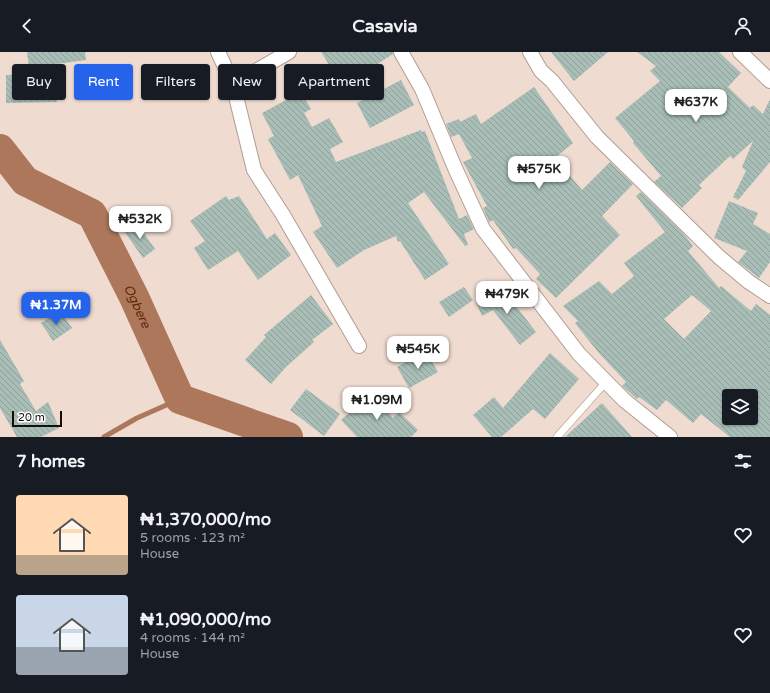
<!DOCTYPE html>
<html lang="en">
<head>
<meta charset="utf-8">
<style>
  :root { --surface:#171b24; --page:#20242c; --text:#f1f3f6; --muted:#9ea1a6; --accent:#2563eb }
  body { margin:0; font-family:"Varela Round",sans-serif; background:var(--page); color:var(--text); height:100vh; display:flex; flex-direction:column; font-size:15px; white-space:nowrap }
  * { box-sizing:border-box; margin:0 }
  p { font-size:13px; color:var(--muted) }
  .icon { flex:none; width:22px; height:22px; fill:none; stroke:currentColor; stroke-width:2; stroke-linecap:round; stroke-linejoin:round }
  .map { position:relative; height:385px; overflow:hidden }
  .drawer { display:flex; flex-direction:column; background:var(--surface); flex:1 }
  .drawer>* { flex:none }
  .guide { position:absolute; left:12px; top:12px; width:400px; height:36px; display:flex; gap:8px }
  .controls { position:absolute; left:722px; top:337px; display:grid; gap:8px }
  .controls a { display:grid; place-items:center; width:36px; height:36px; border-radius:4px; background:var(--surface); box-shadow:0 1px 3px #0004; font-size:20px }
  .scale { position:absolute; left:12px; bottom:10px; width:50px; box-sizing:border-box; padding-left:4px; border:2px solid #150e0b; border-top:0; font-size:11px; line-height:14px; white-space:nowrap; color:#150e0b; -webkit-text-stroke:3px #fff; paint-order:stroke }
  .price { position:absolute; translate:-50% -34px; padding:0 9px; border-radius:8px; background:#fff; color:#222; font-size:13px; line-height:26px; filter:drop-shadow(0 1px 2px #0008) }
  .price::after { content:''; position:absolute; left:50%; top:24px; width:12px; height:9px; margin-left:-6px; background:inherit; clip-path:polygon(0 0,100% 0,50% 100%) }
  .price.selected { background:var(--accent); color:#fff }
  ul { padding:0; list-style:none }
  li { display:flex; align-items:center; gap:12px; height:100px; padding:0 16px }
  li span { display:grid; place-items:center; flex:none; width:112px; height:80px; border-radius:4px; color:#555 }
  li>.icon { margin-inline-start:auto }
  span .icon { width:48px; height:48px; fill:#fffc; stroke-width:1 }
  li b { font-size:17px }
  h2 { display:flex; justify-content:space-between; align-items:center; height:48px; padding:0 16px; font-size:17px }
  .chip { padding:0 14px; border-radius:4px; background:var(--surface); box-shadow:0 1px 3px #0004; font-size:14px; line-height:36px }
  .chip.selected { background:var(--accent); color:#fff }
  header { display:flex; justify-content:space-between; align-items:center; height:52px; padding:0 16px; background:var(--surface); font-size:18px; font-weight:700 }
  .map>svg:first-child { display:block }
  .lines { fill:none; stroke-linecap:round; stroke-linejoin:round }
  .stream { stroke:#ac775b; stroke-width:5 }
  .river { stroke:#ac775b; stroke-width:30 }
  .building { fill:url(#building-back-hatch); fill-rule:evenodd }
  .service-casing { stroke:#b09d93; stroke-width:8 }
  .minor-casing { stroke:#b09d93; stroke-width:16 }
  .service { stroke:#fff; stroke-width:7 }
  .minor { stroke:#fff; stroke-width:14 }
  .labels { text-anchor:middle; stroke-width:3; stroke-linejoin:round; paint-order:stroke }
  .water-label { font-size:13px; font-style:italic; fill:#5d2a08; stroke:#fff }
</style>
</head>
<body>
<header><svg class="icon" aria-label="back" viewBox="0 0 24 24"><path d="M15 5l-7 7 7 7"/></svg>Casavia<svg class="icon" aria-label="person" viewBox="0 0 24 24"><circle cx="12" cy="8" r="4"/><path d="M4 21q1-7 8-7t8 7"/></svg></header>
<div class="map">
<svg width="770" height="385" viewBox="0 0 770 385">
  <defs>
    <pattern id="building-back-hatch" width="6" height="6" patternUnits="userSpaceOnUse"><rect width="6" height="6" fill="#a7bdb5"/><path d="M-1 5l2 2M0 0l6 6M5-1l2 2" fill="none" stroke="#8fa19a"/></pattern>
  </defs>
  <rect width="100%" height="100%" fill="#efdbd0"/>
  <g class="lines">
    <path class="stream" d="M 104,385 L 137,366 L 180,347"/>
    <path class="river" id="s1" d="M 0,97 L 25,129 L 92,162 L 134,245 L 180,347 L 288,385"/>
  </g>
  <path class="building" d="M 27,0 L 85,0 L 86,8 L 56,12 L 57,50 L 6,51 L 6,23 L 30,23 Z
    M 321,0 L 393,0 L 393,2 L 359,24 L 351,12 L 335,22 Z
    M 551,0 L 608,0 L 574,29 Z
    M 637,0 L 719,0 L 741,21 L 728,35 L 750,56 L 753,53 L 763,62 L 770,47 L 770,110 L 738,148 L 733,145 L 746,119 L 742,115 L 753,89 L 733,107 L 730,104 L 699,133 L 702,136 L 682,156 L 654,130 L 661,124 L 633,91 L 634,89 L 615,66 L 660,29 L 650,19 L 656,14 Z
    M 401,28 L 414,53 L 370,76 L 357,51 Z
    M 534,35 L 573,91 L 555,106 L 582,138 L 610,110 L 633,132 L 602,164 L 620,183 L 556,246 L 536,227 L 540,222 L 516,196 L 513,197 L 493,168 L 489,170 L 483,156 L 487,154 L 463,110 L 472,106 L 459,82 L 451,85 L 446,72 L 459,67 L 460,70 L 476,62 L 481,72 Z
    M 301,40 L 311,57 L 304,61 L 312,75 L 329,66 L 343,90 L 330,97 L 336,110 L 421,78 L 421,80 L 425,79 L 459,167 L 467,163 L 474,177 L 464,182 L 468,193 L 465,194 L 424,140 L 408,151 L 449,212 L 425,228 L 400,189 L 398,190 L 396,184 L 364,198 L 337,216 L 313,180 L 322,174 L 298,123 L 290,128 L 268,87 L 274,84 L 262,61 Z
    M 641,140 L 683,181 L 693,194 L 688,199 L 719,236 L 721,234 L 751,259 L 756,252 L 770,263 L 770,385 L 730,385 L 701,362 L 693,371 L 666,348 L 657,358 L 639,345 L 637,347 L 622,334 L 626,330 L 598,300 L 575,271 L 578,269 L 563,254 L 599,229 L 612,242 L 634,224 L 624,211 L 665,180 L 636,144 ZM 692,243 L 711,259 L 684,287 L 664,267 ZM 729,344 L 751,344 L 751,366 L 729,366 Z
    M 226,144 L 229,148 L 239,144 L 267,187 L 275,181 L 291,203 L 258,228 L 238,199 L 208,218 L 194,196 L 205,189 L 190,169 Z
    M 729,149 L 758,161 L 753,172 L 770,182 L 770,210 L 759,226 L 738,210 L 747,199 L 714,186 Z
    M 136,170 L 155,197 L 143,206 L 124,179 Z
    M 464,235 L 473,248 L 449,265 L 439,250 Z
    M 502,236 L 536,280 L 520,293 L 493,258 L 482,264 L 476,250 Z
    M 311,243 L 333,272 L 312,288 L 314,290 L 286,315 L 271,332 L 245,308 L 266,285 L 264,283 Z
    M 60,259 L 72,276 L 53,289 L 41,271 Z
    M 0,288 L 24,329 L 20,332 L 36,359 L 48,350 L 59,376 L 41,385 L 17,385 L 0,356 Z
    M 426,299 L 438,320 L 409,336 L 397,315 Z
    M 550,301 L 579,327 L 545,367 L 533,357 L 501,385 L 492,385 L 473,363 L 494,345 L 503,356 Z
    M 306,337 L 340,362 L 324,384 L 290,358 Z
    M 371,341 L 393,366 L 399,360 L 418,378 L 411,385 L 357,385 L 341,368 Z
    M 602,351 L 632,385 L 565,385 Z"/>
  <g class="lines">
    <g class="service-casing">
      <path id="service" d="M 557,385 L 606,330"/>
    </g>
    <g class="minor-casing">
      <path id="minor" d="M 218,0 L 233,32 L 254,118 L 283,163 L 359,294
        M 401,0 L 422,37 L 455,116 L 483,177 L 579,302 L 624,348 L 670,385
        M 530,0 L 541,19 L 552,29 L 597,85 L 719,205 L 749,230 L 770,244
        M 740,0 L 770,29
        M 233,32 L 289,0"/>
    </g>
    <use href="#service" class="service"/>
    <use href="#minor" class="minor"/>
  </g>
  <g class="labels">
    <g class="water-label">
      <text dy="5" stroke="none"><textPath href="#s1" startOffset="218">Ogbere</textPath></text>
    </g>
  </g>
</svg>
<div class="controls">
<a><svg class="icon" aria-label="layers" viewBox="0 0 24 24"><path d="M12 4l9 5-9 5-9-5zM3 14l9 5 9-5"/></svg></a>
</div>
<div class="scale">20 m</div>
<b class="price" style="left:696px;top:71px">₦637K</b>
<b class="price" style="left:539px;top:138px">₦575K</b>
<b class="price" style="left:140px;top:188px">₦532K</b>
<b class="price" style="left:507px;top:263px">₦479K</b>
<b class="price selected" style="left:56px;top:274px">₦1.37M</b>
<b class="price" style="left:418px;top:318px">₦545K</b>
<b class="price" style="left:377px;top:369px">₦1.09M</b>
<div class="guide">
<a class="chip">Buy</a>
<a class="chip selected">Rent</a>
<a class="chip">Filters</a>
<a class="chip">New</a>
<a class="chip">Apartment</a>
</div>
</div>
<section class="drawer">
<h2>7 homes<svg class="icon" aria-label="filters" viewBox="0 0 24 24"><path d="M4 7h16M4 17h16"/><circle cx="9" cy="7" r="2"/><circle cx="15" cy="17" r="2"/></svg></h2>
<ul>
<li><span style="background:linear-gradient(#ffd9b3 75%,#b9a48a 0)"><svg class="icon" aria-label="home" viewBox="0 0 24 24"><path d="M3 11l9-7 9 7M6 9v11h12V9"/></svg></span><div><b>₦1,370,000/mo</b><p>5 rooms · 123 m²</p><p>House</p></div><svg class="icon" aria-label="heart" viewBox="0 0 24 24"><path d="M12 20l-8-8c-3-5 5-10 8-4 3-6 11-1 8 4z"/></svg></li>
<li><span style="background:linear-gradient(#c9d6e8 65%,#9aa5b1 0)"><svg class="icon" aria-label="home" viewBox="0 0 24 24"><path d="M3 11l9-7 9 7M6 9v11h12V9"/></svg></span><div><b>₦1,090,000/mo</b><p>4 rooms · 144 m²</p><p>House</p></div><svg class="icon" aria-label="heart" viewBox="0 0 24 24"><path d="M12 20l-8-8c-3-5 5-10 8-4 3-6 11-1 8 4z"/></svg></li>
</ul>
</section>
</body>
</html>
